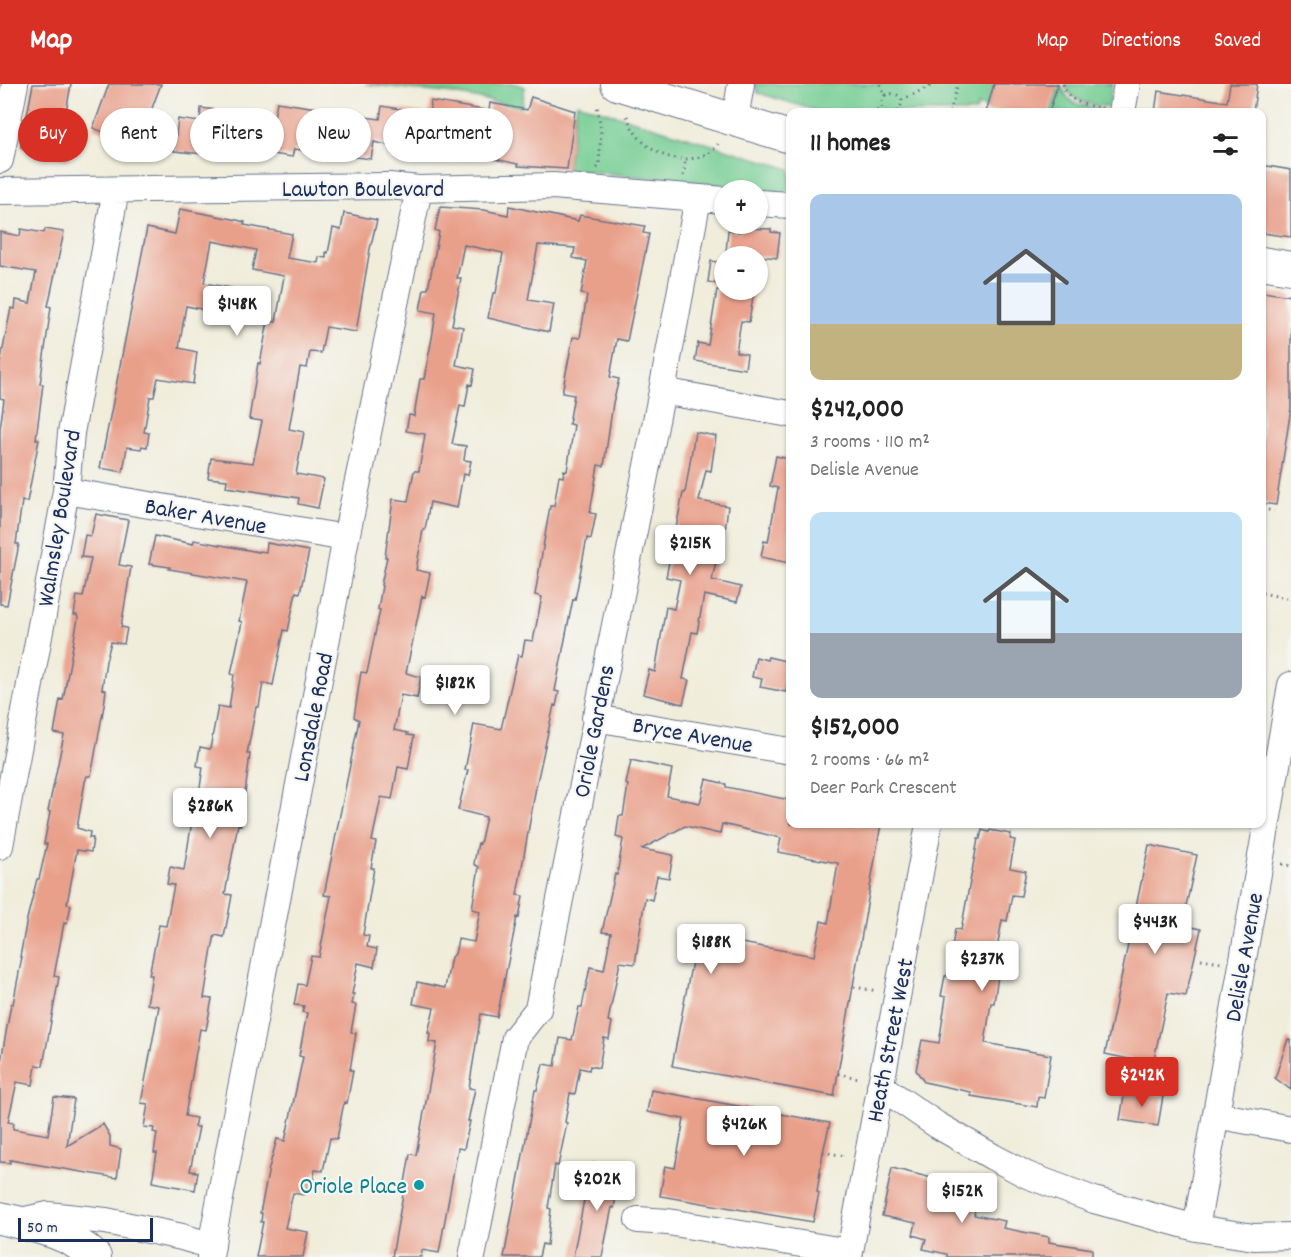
<!DOCTYPE html>
<html lang="en">
<head>
<meta charset="utf-8">
<style>
  :root { --surface:#fff; --page:#f6f6f6; --text:#222; --muted:#767676; --accent:#d93025 }
  body { margin:0; font-family:Dekko,sans-serif; background:var(--page); color:var(--text); height:100vh; display:flex; flex-direction:column; font-size:22px; white-space:nowrap }
  * { box-sizing:border-box; margin:0 }
  p { font-size:20px; color:var(--muted) }
  .icon { flex:none; width:33px; height:33px; fill:none; stroke:currentColor; stroke-width:2; stroke-linecap:round; stroke-linejoin:round }
  .map { position:relative; flex:1; overflow:hidden }
  .panel { position:absolute; left:786px; top:24px; width:480px; height:720px; display:flex; flex-direction:column; background:var(--surface); border-radius:12px; box-shadow:0 2px 4px #0004 }
  .panel>* { flex:none }
  .banner { position:absolute; left:18px; top:24px; width:570px; height:54px; display:flex; gap:12px }
  .buttons { position:absolute; left:714px; top:96px; display:grid; gap:12px }
  .buttons a { display:grid; place-items:center; width:54px; height:54px; border-radius:50%; background:var(--surface); box-shadow:0 2px 4px #0004; font-size:30px }
  .scale { position:absolute; left:18px; bottom:15px; width:135px; box-sizing:border-box; padding-left:6px; border:3px solid #1b2f5e; border-top:0; font-size:16px; line-height:21px; white-space:nowrap; color:#1b2f5e; -webkit-text-stroke:4px #f6f6f2; paint-order:stroke }
  .price { position:absolute; translate:-50% -51px; padding:0 14px; border-radius:6px; background:#fff; color:#222; font-size:20px; line-height:39px; filter:drop-shadow(0 2px 3px #0008) }
  .price::after { content:''; position:absolute; left:50%; top:36px; width:18px; height:14px; margin-left:-9px; background:inherit; clip-path:polygon(0 0,100% 0,50% 100%) }
  .price.current { background:var(--accent); color:#fff }
  ul { padding:0; list-style:none }
  li { display:grid; align-content:center; gap:12px; height:318px; padding:0 24px }
  li span { display:grid; place-items:center; height:186px; border-radius:12px; color:#555 }
  li>.icon { margin-inline-start:auto }
  span .icon { width:108px; height:108px; fill:#fffc; stroke-width:1 }
  li b { font-size:26px }
  h2 { display:flex; justify-content:space-between; align-items:center; height:72px; padding:0 24px; font-size:26px }
  .tag { padding:0 21px; border-radius:27px; background:var(--surface); box-shadow:0 2px 4px #0004; font-size:21px; line-height:54px }
  .tag.current { background:var(--accent); color:#fff }
  header { display:flex; align-items:center; gap:36px; box-sizing:border-box; height:84px; padding:0 30px; background:var(--accent); color:#fff }
  header strong { font-size:28px }
  nav { display:flex; gap:33px; margin-inline-start:auto; font-size:21px }
  .map>svg:first-child { display:block }
  .green { fill:#74cd93; stroke:#487e78; stroke-width:1.5 }
  .building { fill:#e9a08b }
  .lines { fill:none; stroke-linecap:round; stroke-linejoin:round }
  .minor-casing { stroke:#66728a; stroke-width:28 }
  .major-casing { stroke:#66728a; stroke-width:34 }
  .path { stroke:#66728a; stroke-width:3; stroke-dasharray:1.5 4.5; stroke-linecap:butt }
  .minor { stroke:#fff; stroke-width:26 }
  .major { stroke:#fff; stroke-width:32 }
  .culture-dot { fill:#0f9aa8; stroke:#f6f6f2; stroke-width:2 }
  .labels { text-anchor:middle; stroke-width:4.5; stroke-linejoin:round; paint-order:stroke }
  .street-label { font-size:24px; fill:#1b2f5e; stroke:#f6f6f2 }
  .culture-label { font-size:24px; fill:#0d838f; stroke:#f6f6f2; text-anchor:end }
</style>
</head>
<body>
<header>
<strong>Map</strong>
<nav><a>Map</a><a>Directions</a><a>Saved</a></nav>
</header>
<div class="map">
<svg width="1291" height="1173" viewBox="0 0 1291 1173">
  <rect width="100%" height="100%" fill="#f6f6f2"/>
  <filter id="ink" filterUnits="userSpaceOnUse"><feTurbulence type="fractalNoise" baseFrequency=".0167" numOctaves="2"/><feDisplacementMap in="SourceGraphic" scale="12" xChannelSelector="R" yChannelSelector="G"/><feConvolveMatrix kernelMatrix="1 2 1 2 8 2 1 2 1" color-interpolation-filters="sRGB"/></filter>
  <filter id="wash" filterUnits="userSpaceOnUse"><feTurbulence type="fractalNoise" baseFrequency=".008" numOctaves="4" result="noise"/><feDisplacementMap in="SourceGraphic" scale="24" xChannelSelector="R" yChannelSelector="G"/><feGaussianBlur stdDeviation="1.35" result="paint"/><feColorMatrix in="noise" values="0 0 0 0 0 0 0 0 0 0 0 0 0 0 0 0 0 1.4 0 .05"/><feComposite in="paint" operator="in"/></filter>
  <g filter="url(#wash)">
    <rect width="100%" height="100%" fill="#f0eddb"/>
    <path class="green" d="M 365,0 L 517,0 L 525,3 L 522,23 L 454,10 Z
      M 751,0 L 994,0 L 987,24 L 978,21 L 976,28 L 821,28 L 762,10 L 758,9 L 755,1 Z
      M 1060,0 L 1068,14 L 1074,19 L 1108,27 L 1108,28 L 1051,28 Z
      M 1112,0 L 1109,23 C 1092,20 1072,20 1065,1 Z
      M 577,19 L 790,85 L 790,107 L 774,107 L 567,85 Z"/>
    <g id="blocks">
      <path class="building" d="M 33,0 L 71,0 L 62,51 L 73,53 L 69,76 L 32,69 L 33,65 L 21,63 Z
        M 109,0 L 161,0 L 142,51 L 132,48 L 128,57 L 93,44 Z
        M 994,0 L 1058,0 L 1049,28 L 986,28 Z
        M 1230,0 L 1257,0 L 1253,28 L 1155,28 L 1158,7 L 1227,18 Z
        M 531,13 L 575,27 L 567,85 L 518,82 L 518,80 L 480,72 L 481,66 L 449,61 L 446,75 L 374,58 L 371,75 L 294,65 L 292,73 L 266,69 L 265,75 L 229,68 L 213,67 L 213,71 L 174,67 L 178,35 L 200,38 L 201,24 L 216,26 L 216,31 L 250,37 L 251,33 L 273,38 L 277,18 L 316,24 L 315,30 L 356,37 L 357,32 L 380,35 L 382,22 L 429,30 L 431,17 L 489,27 L 490,19 L 527,26 Z
        M 1262,81 L 1291,86 L 1291,153 L 1262,149 Z
        M 509,122 L 578,137 L 580,131 L 645,142 L 643,149 L 649,150 L 627,257 L 617,255 L 610,293 L 619,295 L 613,319 L 604,382 L 598,381 L 590,429 L 596,430 L 591,455 L 587,454 L 575,516 L 573,515 L 567,545 L 555,607 L 559,608 L 556,622 L 554,621 L 536,703 L 517,811 L 523,812 L 519,834 L 517,833 L 497,933 L 481,930 L 469,1004 L 475,1005 L 468,1037 L 470,1037 L 464,1065 L 458,1064 L 439,1169 L 422,1166 L 421,1173 L 392,1173 L 410,1070 L 416,1071 L 437,959 L 429,958 L 430,949 L 428,949 L 434,924 L 413,920 L 417,898 L 445,904 L 451,873 L 455,870 L 458,855 L 474,858 L 480,827 L 472,825 L 479,783 L 474,780 L 475,774 L 478,759 L 480,760 L 486,733 L 458,726 L 468,686 L 465,686 L 474,640 L 501,645 L 518,571 L 522,572 L 525,556 L 533,557 L 542,513 L 535,511 L 550,422 L 554,422 L 559,392 L 563,393 L 564,386 L 567,387 L 574,341 L 569,340 L 574,311 L 562,309 L 573,253 L 580,254 L 587,211 L 581,210 L 587,177 L 573,174 L 575,164 L 538,161 L 528,216 L 554,220 L 549,248 L 488,234 L 493,209 L 496,209 L 503,169 L 464,161 L 457,194 L 461,194 L 452,241 L 463,243 L 456,281 L 475,285 L 472,301 L 469,300 L 465,323 L 460,322 L 452,360 L 466,362 L 464,376 L 471,377 L 468,391 L 463,390 L 457,424 L 430,418 L 425,446 L 423,446 L 416,486 L 430,489 L 425,513 L 422,512 L 406,589 L 421,593 L 417,614 L 401,611 L 394,646 L 408,649 L 407,651 L 414,652 L 408,685 L 398,683 L 392,715 L 381,713 L 372,757 L 376,758 L 371,784 L 374,784 L 363,851 L 369,852 L 367,863 L 377,865 L 374,883 L 358,879 L 352,910 L 354,910 L 352,920 L 356,921 L 351,948 L 356,949 L 350,986 L 353,987 L 347,1019 L 344,1018 L 337,1055 L 330,1054 L 323,1087 L 315,1086 L 312,1105 L 306,1104 L 304,1111 L 293,1109 L 285,1144 L 308,1148 L 303,1173 L 256,1173 L 263,1138 L 261,1138 L 262,1129 L 260,1129 L 269,1084 L 277,1055 L 285,1057 L 303,973 L 299,972 L 307,929 L 302,928 L 304,922 L 294,921 L 298,900 L 305,901 L 311,872 L 319,873 L 331,812 L 324,811 L 359,636 L 354,633 L 361,588 L 367,589 L 380,526 L 378,525 L 382,502 L 381,501 L 387,473 L 385,473 L 393,415 L 408,417 L 414,387 L 419,387 L 425,350 L 406,347 L 409,331 L 414,332 L 420,295 L 424,295 L 432,254 L 436,229 L 420,226 L 424,205 L 428,205 L 439,148 L 435,146 L 440,123 L 484,126 L 508,131 Z
        M 180,125 L 233,135 L 245,138 L 244,141 L 292,150 L 287,174 L 318,179 L 319,173 L 326,174 L 326,168 L 328,169 L 333,144 L 341,146 L 344,129 L 377,136 L 370,165 L 356,248 L 326,243 L 321,269 L 310,268 L 307,284 L 300,283 L 289,345 L 304,348 L 296,390 L 324,395 L 318,424 L 298,420 L 299,414 L 226,403 L 227,396 L 208,394 L 211,374 L 253,379 L 262,337 L 249,335 L 258,279 L 260,280 L 268,237 L 276,238 L 284,192 L 252,186 L 256,166 L 212,157 L 204,199 L 232,204 L 227,230 L 186,222 L 179,264 L 197,268 L 193,300 L 158,294 L 154,313 L 150,313 L 144,348 L 149,349 L 147,363 L 142,362 L 141,365 L 127,363 L 123,388 L 100,384 L 147,144 L 175,150 Z
        M 741,144 L 771,145 L 771,148 L 780,149 L 777,174 L 726,168 L 728,146 L 740,148 Z
        M 21,145 L 44,149 L 45,145 L 64,148 L 48,222 L 51,223 L 40,300 L 43,300 L 36,355 L 39,356 L 27,418 L 22,417 L 16,460 L 19,460 L 7,521 L 0,520 L 0,345 L 4,315 L 0,314 L 0,280 L 11,224 L 15,225 L 16,216 L 30,219 L 36,188 L 0,182 L 0,148 L 20,152 Z
        M 711,177 L 724,179 L 724,201 L 708,198 Z
        M 717,206 L 754,206 L 749,238 L 741,237 L 736,268 L 747,270 L 745,285 L 695,277 L 698,259 L 708,261 Z
        M 1262,208 L 1291,212 L 1291,324 L 1276,421 L 1262,419 Z
        M 695,348 L 716,352 L 711,387 L 706,386 L 699,417 L 728,422 L 725,447 L 723,446 L 712,496 L 741,503 L 737,518 L 704,511 L 697,549 L 692,548 L 683,595 L 689,596 L 683,620 L 643,610 L 649,586 L 655,588 L 666,523 L 674,525 L 680,496 L 666,493 L 683,409 L 685,409 Z
        M 776,372 L 790,375 L 790,479 L 761,473 L 764,457 L 768,458 L 778,404 L 770,402 Z
        M 96,430 L 128,436 L 119,481 L 131,483 L 121,543 L 127,544 L 124,560 L 111,558 L 106,577 L 102,605 L 106,606 L 104,622 L 91,692 L 87,692 L 85,698 L 77,744 L 90,748 L 89,754 L 93,754 L 91,768 L 77,766 L 67,820 L 71,821 L 67,840 L 64,839 L 54,892 L 59,893 L 43,982 L 36,981 L 33,1001 L 17,998 L 8,1038 L 14,1039 L 13,1045 L 48,1051 L 54,1013 L 74,1015 L 67,1062 L 103,1040 L 110,1052 L 110,1062 L 121,1065 L 117,1094 L 10,1076 L 10,1079 L 0,1078 L 0,983 L 11,920 L 13,920 L 22,873 L 20,873 L 27,835 L 37,795 L 39,795 L 47,760 L 44,760 L 50,728 L 48,727 L 64,651 L 54,649 L 60,615 L 63,616 L 78,534 L 77,531 L 74,531 L 77,512 L 83,513 L 91,474 L 81,473 L 85,451 L 91,452 Z
        M 155,452 L 193,460 L 194,456 L 259,468 L 259,467 L 266,468 L 267,459 L 309,467 L 300,509 L 296,508 L 288,547 L 284,546 L 273,601 L 263,599 L 259,623 L 256,623 L 247,670 L 250,670 L 241,741 L 238,740 L 225,810 L 232,811 L 228,833 L 224,853 L 215,851 L 211,870 L 204,914 L 212,915 L 206,946 L 200,945 L 185,1032 L 196,1034 L 194,1043 L 199,1043 L 190,1087 L 198,1088 L 195,1106 L 152,1098 L 157,1069 L 154,1069 L 157,1049 L 153,1048 L 154,1044 L 144,1043 L 148,1020 L 141,1019 L 159,922 L 147,920 L 152,891 L 149,891 L 159,841 L 166,842 L 174,801 L 167,800 L 170,783 L 184,786 L 192,737 L 195,737 L 203,683 L 197,682 L 200,663 L 210,665 L 218,622 L 229,624 L 234,591 L 231,590 L 242,538 L 239,537 L 247,498 L 169,485 L 170,483 L 149,480 Z
        M 756,573 L 767,576 L 768,573 L 790,578 L 790,587 L 786,608 L 760,603 L 762,595 L 752,593 Z
        M 631,676 L 672,685 L 667,712 L 700,719 L 706,695 L 726,700 L 726,703 L 790,716 L 790,740 L 881,740 L 834,1012 L 672,982 L 697,851 L 814,872 L 821,837 L 828,839 L 838,779 L 778,768 L 781,754 L 752,747 L 722,740 L 720,750 L 685,742 L 642,765 L 673,771 L 669,794 L 657,792 L 652,816 L 645,814 L 635,880 L 620,878 L 608,937 L 612,938 L 609,955 L 604,954 L 599,984 L 590,982 L 589,986 L 580,984 L 575,1010 L 570,1009 L 565,1038 L 567,1039 L 558,1082 L 555,1081 L 548,1124 L 551,1125 L 547,1161 L 542,1160 L 539,1173 L 504,1173 L 535,1006 L 537,1006 L 543,980 L 555,982 L 560,954 L 572,956 L 579,923 L 582,923 L 590,883 L 604,886 L 611,849 L 602,848 L 615,790 L 617,791 L 623,755 L 616,753 L 619,732 L 623,732 L 628,701 L 626,700 Z
        M 982,746 L 989,748 L 990,746 L 1011,750 L 1010,755 L 1015,756 L 1010,784 L 1026,787 L 1021,812 L 1012,811 L 1007,837 L 1002,836 L 997,865 L 1007,866 L 1003,885 L 999,885 L 994,919 L 991,919 L 985,959 L 1051,971 L 1044,1014 L 1038,1013 L 1037,1023 L 971,1012 L 971,1008 L 924,998 L 916,986 L 922,956 L 939,959 L 946,913 L 941,912 L 945,892 L 947,892 L 955,845 L 961,846 L 978,755 L 980,755 Z
        M 1149,761 L 1197,771 L 1182,841 L 1201,845 L 1186,912 L 1168,909 L 1153,980 L 1105,970 Z
        M 1288,955 L 1291,956 L 1291,1006 L 1275,994 Z
        M 651,1006 L 830,1039 L 823,1068 L 817,1108 L 819,1109 L 813,1138 L 660,1112 L 665,1082 L 675,1084 L 684,1035 L 647,1028 Z
        M 1125,1006 L 1163,1012 L 1158,1042 L 1120,1036 Z
        M 593,1079 L 618,1084 L 616,1094 L 619,1094 L 614,1124 L 612,1123 L 602,1173 L 573,1173 L 584,1116 L 586,1116 Z
        M 892,1084 L 940,1096 L 938,1103 L 950,1106 L 948,1114 L 976,1120 L 974,1131 L 1005,1137 L 1003,1144 L 1049,1153 L 1049,1158 L 1092,1165 L 1092,1173 L 947,1173 L 947,1170 L 923,1165 L 926,1155 L 913,1151 L 916,1139 L 882,1132 Z"/>
    </g>
  </g>
  <g filter="url(#ink)">
    <use href="#blocks" fill-opacity="0" stroke="#66728a" stroke-width="1.5"/>
    <g class="lines">
      <g class="minor-casing">
        <path id="minor" d="M 1122,28 L 1127,0
          M 735,35 L 741,0
          M 0,76 L 15,0
          M 0,107 L 389,102 L 419,105 L 553,102 L 724,116
          M 758,119 L 790,121
          M 662,307 L 790,330
          M 66,407 L 346,454
          M 595,634 L 790,667
          M 0,762 L 66,407 L 71,349 L 116,106
          M 880,1002 L 937,1041 L 993,1073 L 1027,1091 L 1094,1116 L 1196,1144 L 1254,1153 L 1291,1152
          M 1216,1031 L 1291,1045
          M 638,1136 L 668,1138 L 850,1168
          M 21,1137 L 48,1131 L 106,1137 L 182,1153 L 212,1162
          M 1196,1144 L 1291,601
          M 210,1173 L 214,1146 L 346,454 L 419,105
          M 472,1173 L 515,954 L 538,925 L 662,307 L 698,114
          M 849,1173 L 929,740"/>
      </g>
      <g class="major-casing">
        <path id="major" d="M 617,0 L 790,53
          M 1262,179 L 1291,184
          M 0,1134 C 36,1143 67,1147 95,1173"/>
      </g>
      <path class="path" d="M 880,0 L 885,11 L 882,17 L 882,24 L 887,28
        M 1063,0 C 1068,19 1085,21 1102,24
        M 885,11 C 899,6 907,17 897,28
        M 902,16 L 934,0
        M 871,28 L 882,24
        M 950,28 L 958,0
        M 627,32 C 636,61 668,82 699,73 C 707,70 713,68 718,60
        M 597,84 L 599,82 L 601,46 L 597,22
        M 683,92 L 686,76
        M 1262,425 L 1274,427
        M 1262,509 L 1291,515
        M 1282,780 L 1291,782
        M 1201,875 L 1221,878
        M 854,903 L 877,907
        M 838,990 L 859,994
        M 823,1068 L 845,1072"/>
      <use href="#minor" class="minor"/>
      <use href="#major" class="major"/>
    </g>
  </g>
  <circle class="culture-dot" cx="419" cy="1101" r="6"/>
  <g class="labels">
    <g class="street-label">
      <text x="363" y="112">Lawton Boulevard</text>
      <text transform="translate(206 431) rotate(10)" y="8">Baker Avenue</text>
      <text transform="translate(58 434) rotate(-81)" y="8">Walmsley Boulevard</text>
      <text transform="translate(312 633) rotate(-79)" y="8">Lonsdale Road</text>
      <text transform="translate(593 647) rotate(-79)" y="8">Oriole Gardens</text>
      <text transform="translate(693 650) rotate(10)" y="8">Bryce Avenue</text>
      <text transform="translate(1243 873) rotate(-80)" y="8">Delisle Avenue</text>
      <text transform="translate(889 956) rotate(-79)" y="8">Heath Street West</text>
    </g>
    <g class="culture-label">
      <text x="407" y="1109">Oriole Place</text>
    </g>
  </g>
</svg>
<div class="buttons">
<a>+</a>
<a>−</a>
</div>
<div class="scale">50 m</div>
<b class="price" style="left:237px;top:253px">$148K</b>
<b class="price" style="left:690px;top:492px">$215K</b>
<b class="price" style="left:455px;top:632px">$182K</b>
<b class="price" style="left:210px;top:755px">$286K</b>
<b class="price" style="left:1155px;top:871px">$443K</b>
<b class="price" style="left:711px;top:891px">$188K</b>
<b class="price" style="left:982px;top:908px">$237K</b>
<b class="price current" style="left:1142px;top:1024px">$242K</b>
<b class="price" style="left:744px;top:1073px">$426K</b>
<b class="price" style="left:597px;top:1128px">$202K</b>
<b class="price" style="left:962px;top:1140px">$152K</b>
<div class="banner">
<a class="tag current">Buy</a>
<a class="tag">Rent</a>
<a class="tag">Filters</a>
<a class="tag">New</a>
<a class="tag">Apartment</a>
</div>
<section class="panel">
<h2>11 homes<svg class="icon" aria-label="filters" viewBox="0 0 24 24"><path d="M4 7h16M4 17h16"/><circle cx="9" cy="7" r="2"/><circle cx="15" cy="17" r="2"/></svg></h2>
<ul>
<li><span style="background:linear-gradient(#a9c7e8 70%,#c2b280 0)"><svg class="icon" aria-label="home" viewBox="0 0 24 24"><path d="M3 11l9-7 9 7M6 9v11h12V9"/></svg></span><div><b>$242,000</b><p>3 rooms · 110 m²</p><p>Delisle Avenue</p></div></li>
<li><span style="background:linear-gradient(#bfe0f5 65%,#9aa5b1 0)"><svg class="icon" aria-label="home" viewBox="0 0 24 24"><path d="M3 11l9-7 9 7M6 9v11h12V9"/></svg></span><div><b>$152,000</b><p>2 rooms · 66 m²</p><p>Deer Park Crescent</p></div></li>
</ul>
</section>
</div>
</body>
</html>
